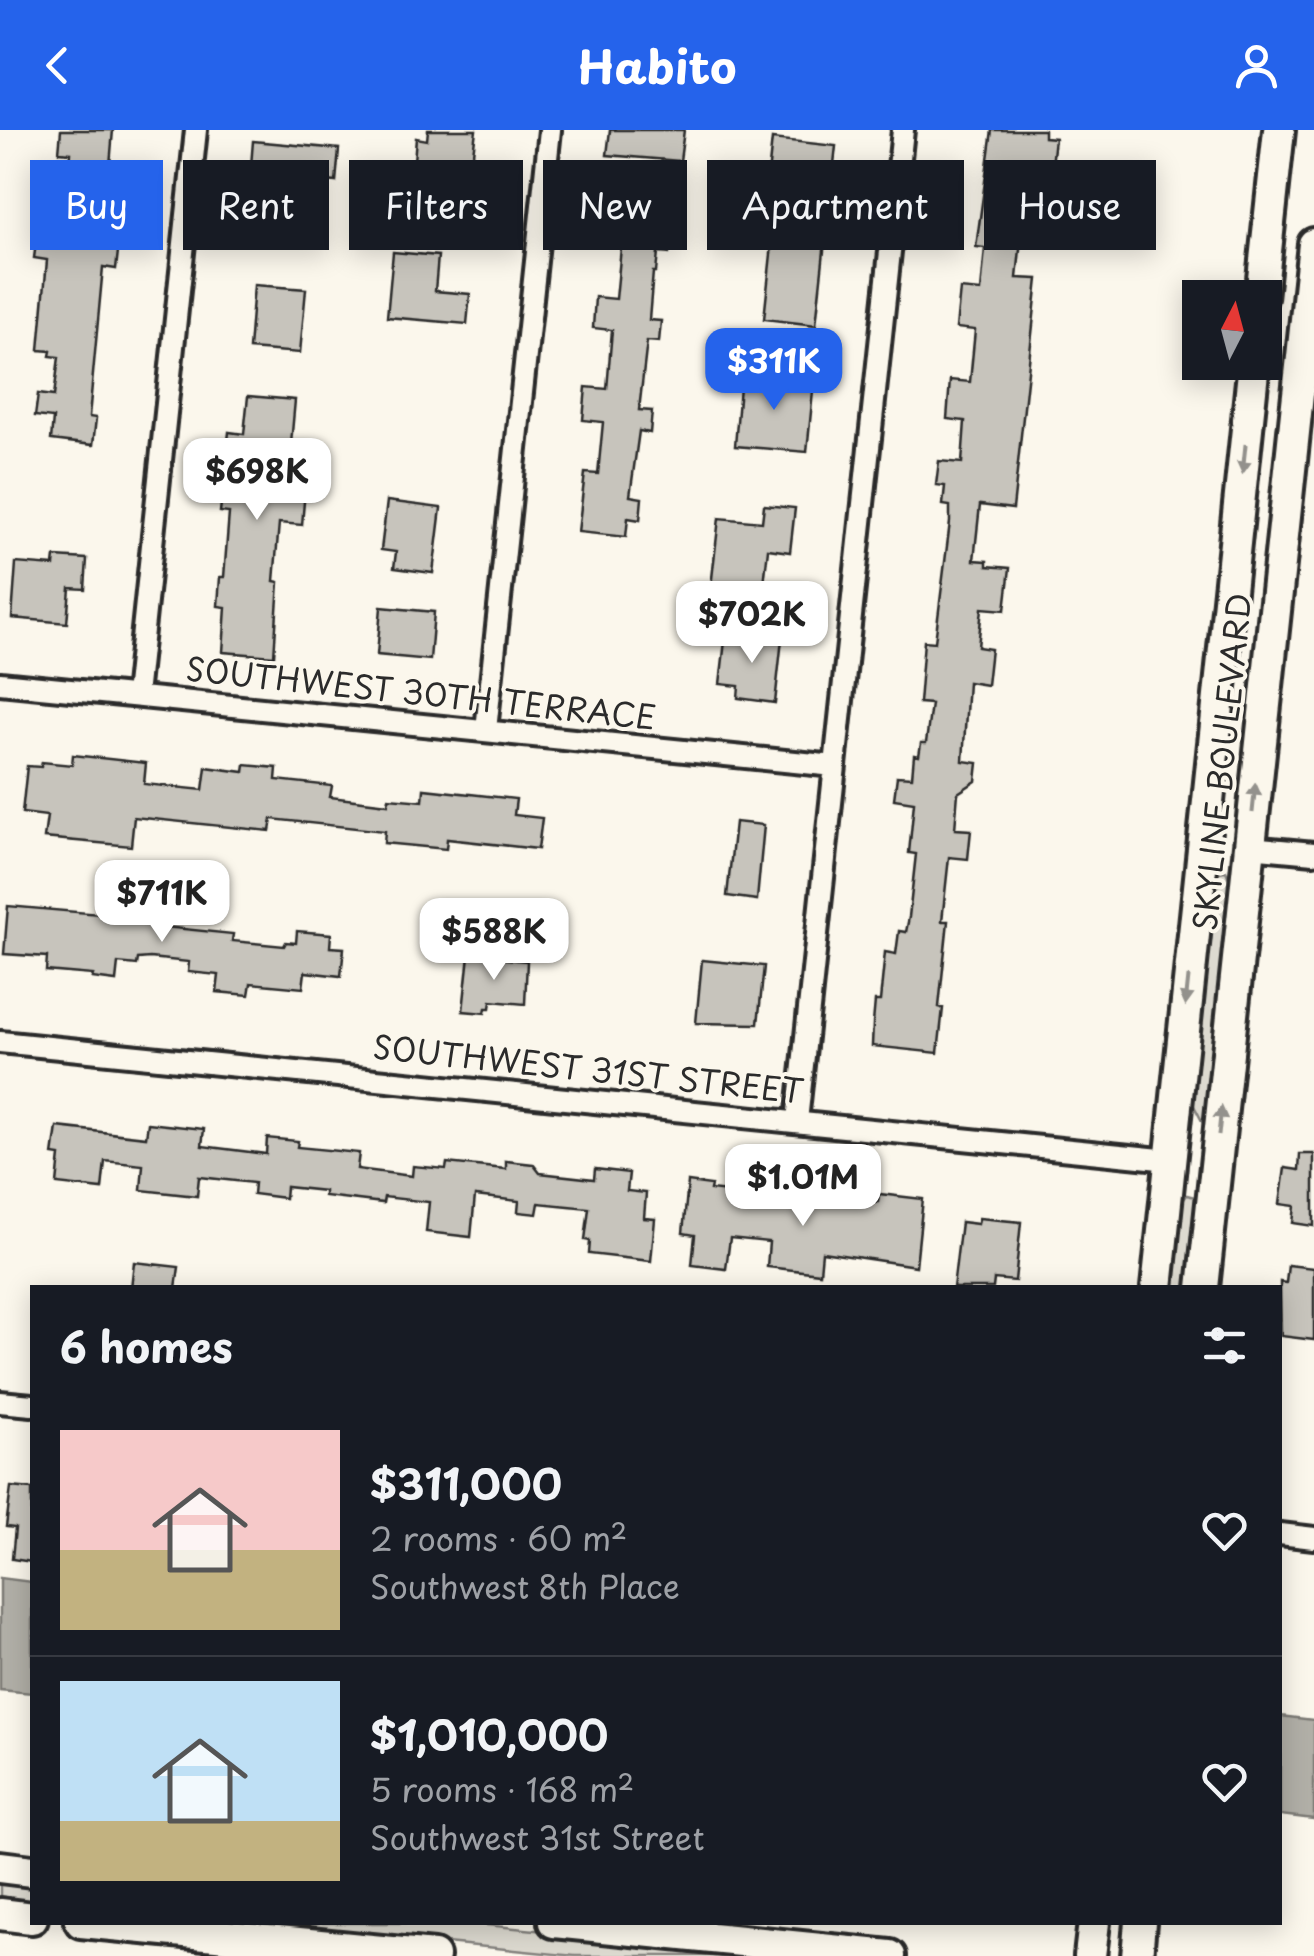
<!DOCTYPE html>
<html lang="en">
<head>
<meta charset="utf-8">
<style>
  :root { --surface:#171b24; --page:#20242c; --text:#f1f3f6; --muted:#9ea1a6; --line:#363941; --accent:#2563eb }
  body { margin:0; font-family:"Playpen Sans",sans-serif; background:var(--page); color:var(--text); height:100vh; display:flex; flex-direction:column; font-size:38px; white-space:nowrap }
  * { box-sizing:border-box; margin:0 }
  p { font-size:32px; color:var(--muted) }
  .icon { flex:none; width:55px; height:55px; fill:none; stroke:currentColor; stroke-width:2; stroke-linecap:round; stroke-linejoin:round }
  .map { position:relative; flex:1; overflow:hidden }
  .drawer { position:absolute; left:30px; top:1155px; width:1252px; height:640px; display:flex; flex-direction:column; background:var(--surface); border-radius:0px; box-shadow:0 5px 25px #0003 }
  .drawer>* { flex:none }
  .top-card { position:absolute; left:30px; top:30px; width:1255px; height:90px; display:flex; gap:20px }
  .needle { width:65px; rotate:6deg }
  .buttons { position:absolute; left:1182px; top:150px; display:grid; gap:20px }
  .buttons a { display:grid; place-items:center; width:100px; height:100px; border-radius:0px; background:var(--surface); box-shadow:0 5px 25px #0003; font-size:50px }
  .price { position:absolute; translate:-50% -85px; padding:0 22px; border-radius:20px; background:#fff; color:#222; font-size:32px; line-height:65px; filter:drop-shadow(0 2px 5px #0008) }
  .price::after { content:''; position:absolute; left:50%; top:60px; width:30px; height:22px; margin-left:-15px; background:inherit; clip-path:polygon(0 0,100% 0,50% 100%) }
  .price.selected { background:var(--accent); color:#fff }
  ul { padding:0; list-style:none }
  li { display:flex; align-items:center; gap:30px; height:250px; padding:0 30px }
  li+li { border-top:2px solid var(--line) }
  li span { display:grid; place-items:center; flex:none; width:280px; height:200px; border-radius:0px; color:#555 }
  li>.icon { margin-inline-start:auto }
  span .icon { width:120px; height:120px; fill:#fffc; stroke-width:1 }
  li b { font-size:42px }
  h2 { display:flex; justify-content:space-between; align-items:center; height:120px; padding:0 30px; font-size:42px }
  .tag { padding:0 35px; border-radius:0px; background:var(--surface); box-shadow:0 5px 25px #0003; font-size:35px; line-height:90px }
  .tag.selected { background:var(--accent); color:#fff }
  header { display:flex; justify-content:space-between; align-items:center; height:130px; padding:0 30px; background:var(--accent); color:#fff; font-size:45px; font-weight:700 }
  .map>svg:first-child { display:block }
  .green { fill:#dddad0; stroke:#84827e; stroke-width:2.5 }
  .water { fill:#b1afa7; stroke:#7b7a75; stroke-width:2.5 }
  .building { fill:#c7c4bc; stroke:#2b2b2b; stroke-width:2.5 }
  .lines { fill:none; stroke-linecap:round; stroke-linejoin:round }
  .street-casing { stroke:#2b2b2b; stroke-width:28 }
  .secondary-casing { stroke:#2b2b2b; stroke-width:38 }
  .street { stroke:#fbf7ec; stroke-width:20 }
  .secondary { stroke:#fbf7ec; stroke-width:30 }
  .oneway { fill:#93918c }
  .labels { text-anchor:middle; stroke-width:8; stroke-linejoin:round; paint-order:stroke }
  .street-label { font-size:32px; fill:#2b2b2b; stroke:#fbf7ec }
</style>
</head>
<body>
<header><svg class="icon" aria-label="back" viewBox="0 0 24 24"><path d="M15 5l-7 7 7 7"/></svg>Habito<svg class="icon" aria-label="person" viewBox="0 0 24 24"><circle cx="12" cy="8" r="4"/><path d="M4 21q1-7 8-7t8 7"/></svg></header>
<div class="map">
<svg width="1314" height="1826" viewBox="0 0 1314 1826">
  <rect width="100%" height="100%" fill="#fbf7ec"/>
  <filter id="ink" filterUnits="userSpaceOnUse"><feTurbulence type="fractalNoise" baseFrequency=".01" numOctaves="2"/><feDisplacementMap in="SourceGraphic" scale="20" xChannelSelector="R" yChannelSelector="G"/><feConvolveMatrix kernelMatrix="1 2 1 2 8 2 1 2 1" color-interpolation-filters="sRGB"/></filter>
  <g filter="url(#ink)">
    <path class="green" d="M 1226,741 L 1234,760 L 1209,981 L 1202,991 L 1190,968 L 1214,748 L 1218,742 Z
      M 1187,1065 L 1195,1067 L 1198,1074 L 1192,1157 L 1170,1158 L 1178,1077 Z
      M 0,1747 L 32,1750 L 32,1773 L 0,1770 Z
      M 281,1793 L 465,1793 L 798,1826 L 575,1826 L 297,1798 Z"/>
    <path class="water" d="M 0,1448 L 32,1452 L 32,1563 L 0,1560 Z
      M 1280,1586 L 1314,1590 L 1314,1689 L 1280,1685 Z"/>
    <path class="building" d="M 61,0 L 113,0 L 109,47 L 103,47 L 96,101 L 120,104 L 116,139 L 103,137 L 89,287 L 96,288 L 93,315 L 51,310 L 53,288 L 35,286 L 38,264 L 54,266 L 59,227 L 50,226 L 51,221 L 39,220 L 47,130 L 34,128 L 43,60 L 68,63 L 71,23 L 59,22 Z
      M 428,0 L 476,0 L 469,55 L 423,50 L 426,32 L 414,31 L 416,8 L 427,10 Z
      M 610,0 L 684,0 L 680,31 L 607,25 Z
      M 992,0 L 1044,0 L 1044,7 L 1055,8 L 1051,45 L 1028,42 L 1017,148 L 1038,149 L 1013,379 L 980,375 L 974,430 L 987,431 L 987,436 L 1010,438 L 1005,480 L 982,478 L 978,517 L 991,519 L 987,555 L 968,552 L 963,631 L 978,633 L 976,651 L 958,663 L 955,699 L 971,700 L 968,729 L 949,727 L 942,791 L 948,791 L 939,877 L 943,878 L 938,923 L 872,916 L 873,893 L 875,871 L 880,871 L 885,822 L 896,824 L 899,801 L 906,802 L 909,787 L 916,724 L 909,723 L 914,672 L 894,669 L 897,646 L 912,647 L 914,625 L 919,626 L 921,613 L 926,613 L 931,574 L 919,573 L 924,511 L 935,512 L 950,392 L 950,376 L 943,375 L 945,356 L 936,355 L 939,331 L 962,333 L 965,291 L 947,289 L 950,250 L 970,252 L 975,200 L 956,198 L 960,159 L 981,161 L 985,118 L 976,117 Z
      M 772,9 L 836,16 L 831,61 L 767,54 Z
      M 253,11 L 339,19 L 336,52 L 327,51 L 324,95 L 268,90 L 273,38 L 251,36 Z
      M 606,75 L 662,80 L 660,95 L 672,97 L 669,124 L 658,123 L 656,142 L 653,142 L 649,190 L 661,191 L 659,212 L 647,211 L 639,280 L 652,281 L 650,303 L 639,301 L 630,366 L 642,368 L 640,390 L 628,388 L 626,407 L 578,402 L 585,343 L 598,344 L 603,292 L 583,290 L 586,257 L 607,259 L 612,200 L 593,198 L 595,167 L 616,169 L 622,107 L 603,105 Z
      M 774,96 L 826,102 L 816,195 L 764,189 Z
      M 393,122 L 438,126 L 435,161 L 470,164 L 467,194 L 387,187 Z
      M 254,155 L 306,159 L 300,223 L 249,219 Z
      M 741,244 L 814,251 L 807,322 L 735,316 Z
      M 248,266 L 295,270 L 287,358 L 305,360 L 302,395 L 279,393 L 274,451 L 279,452 L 274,526 L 223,522 L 226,477 L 218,476 L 220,447 L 224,447 L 229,383 L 220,382 L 229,302 L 244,304 Z
      M 387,371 L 441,378 L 433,443 L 394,438 L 396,422 L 381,420 Z
      M 764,375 L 795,378 L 790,422 L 768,419 L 763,463 L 711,457 L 719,388 L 762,392 Z
      M 55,427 L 87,429 L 85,459 L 70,458 L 67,493 L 12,488 L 16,433 L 54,436 Z
      M 381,477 L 434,482 L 430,530 L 377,525 Z
      M 726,502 L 782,509 L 775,573 L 738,568 L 739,556 L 720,554 Z
      M 73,625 L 146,633 L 144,654 L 203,660 L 206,637 L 244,642 L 245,635 L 277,638 L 276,650 L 332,656 L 330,667 L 388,674 L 389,668 L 423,671 L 424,659 L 516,669 L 514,685 L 542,688 L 538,719 L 447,709 L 446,719 L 384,713 L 385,701 L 272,689 L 270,701 L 134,687 L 131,716 L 44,708 L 47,686 L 22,683 L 27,636 L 41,637 L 42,632 L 72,635 Z
      M 735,692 L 764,695 L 757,770 L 727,766 Z
      M 131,753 L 169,757 L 164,797 L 233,804 L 232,811 L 284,816 L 286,812 L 296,813 L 297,801 L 331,804 L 330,817 L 344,818 L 341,846 L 305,842 L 303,858 L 251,853 L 249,865 L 217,862 L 219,845 L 188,842 L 189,832 L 150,828 L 138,829 L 137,835 L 118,833 L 116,851 L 92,848 L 93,845 L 46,841 L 47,827 L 4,824 L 8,776 L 99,784 L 100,774 L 129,777 Z
      M 469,825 L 527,831 L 525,874 L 491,871 L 490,878 L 486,878 L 485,883 L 463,881 Z
      M 702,830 L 764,836 L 758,894 L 696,893 Z
      M 148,993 L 204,999 L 202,1016 L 266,1024 L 267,1008 L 298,1011 L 297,1017 L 359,1023 L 357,1039 L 412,1046 L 413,1036 L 446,1039 L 447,1033 L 506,1039 L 506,1031 L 533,1034 L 540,1043 L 594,1049 L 595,1039 L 629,1043 L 627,1061 L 646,1063 L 644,1088 L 655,1089 L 651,1131 L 589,1124 L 590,1111 L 585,1110 L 589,1078 L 539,1073 L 537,1084 L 518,1082 L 519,1071 L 475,1066 L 471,1107 L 426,1102 L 429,1072 L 384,1067 L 383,1073 L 324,1066 L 324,1061 L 286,1057 L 285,1068 L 253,1064 L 254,1053 L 199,1047 L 197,1066 L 141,1060 L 143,1035 L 105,1031 L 102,1059 L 57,1054 L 60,1026 L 53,1025 L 57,997 L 146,1007 Z
      M 1300,1024 L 1314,1024 L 1314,1096 L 1293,1093 L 1295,1076 L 1280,1074 L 1285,1038 L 1299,1040 Z
      M 688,1052 L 711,1055 L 710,1060 L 746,1064 L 746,1072 L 793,1077 L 817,1077 L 818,1066 L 878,1072 L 879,1064 L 923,1069 L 916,1136 L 822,1122 L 820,1143 L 767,1137 L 769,1112 L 730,1108 L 726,1139 L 692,1135 L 695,1105 L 683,1103 Z
      M 979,1088 L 1021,1092 L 1015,1151 L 994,1149 L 993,1158 L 953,1158 L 961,1092 L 978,1094 Z
      M 134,1132 L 179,1137 L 176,1158 L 131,1158 Z
      M 1288,1135 L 1314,1138 L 1314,1210 L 1281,1206 L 1280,1152 L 1286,1153 Z
      M 11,1357 L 32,1359 L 32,1432 L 12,1429 L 15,1398 L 6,1397 Z"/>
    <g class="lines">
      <g class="street-casing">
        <path id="street" d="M 0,553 L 835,636
          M 136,566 L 196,0
          M 486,600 L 550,0
          M 1249,717 L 1314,723
          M 0,912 L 1170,1030
          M 797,991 L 903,0
          M 0,1272 L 32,1275
          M 1280,1404 L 1314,1408"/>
      </g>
      <g class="secondary-casing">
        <path id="secondary" d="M 1261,168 L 1279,0
          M 1157,1158 L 1254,232
          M 1203,1158 L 1314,114
          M 0,1737 L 32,1741
          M 0,1784 L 32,1788
          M 81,1792 L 434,1826
          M 554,1792 L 890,1826
          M 1090,1826 L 1094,1792
          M 1137,1826 L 1140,1792"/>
      </g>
      <use href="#street" class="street"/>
      <use href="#secondary" class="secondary"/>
    </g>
    <defs><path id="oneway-solid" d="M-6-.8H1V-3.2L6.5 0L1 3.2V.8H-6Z" transform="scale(2.5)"/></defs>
    <g class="oneway">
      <use href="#oneway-solid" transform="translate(1244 329) rotate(96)"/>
      <use href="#oneway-solid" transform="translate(1254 668) rotate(-84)"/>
      <use href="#oneway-solid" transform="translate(1187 861) rotate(96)"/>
      <use href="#oneway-solid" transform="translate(1220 991) rotate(-84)"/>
    </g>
  </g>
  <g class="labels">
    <g class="street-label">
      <text transform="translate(421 564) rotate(6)" y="11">SOUTHWEST 30TH TERRACE</text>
      <text transform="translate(1223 632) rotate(-84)" y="11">SKYLINE BOULEVARD</text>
      <text transform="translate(588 940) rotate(6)" y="11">SOUTHWEST 31ST STREET</text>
    </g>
  </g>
</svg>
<div class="buttons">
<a><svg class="needle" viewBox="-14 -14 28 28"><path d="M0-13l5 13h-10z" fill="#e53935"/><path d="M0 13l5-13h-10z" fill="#9ea1a6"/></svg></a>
</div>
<b class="price selected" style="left:774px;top:283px">$311K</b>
<b class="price" style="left:257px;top:393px">$698K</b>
<b class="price" style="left:752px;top:536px">$702K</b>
<b class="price" style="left:162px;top:815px">$711K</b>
<b class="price" style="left:494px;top:853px">$588K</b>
<b class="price" style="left:803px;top:1099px">$1.01M</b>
<div class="top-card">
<a class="tag selected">Buy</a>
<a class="tag">Rent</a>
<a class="tag">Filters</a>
<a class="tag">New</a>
<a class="tag">Apartment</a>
<a class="tag">House</a>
</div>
<section class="drawer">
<h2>6 homes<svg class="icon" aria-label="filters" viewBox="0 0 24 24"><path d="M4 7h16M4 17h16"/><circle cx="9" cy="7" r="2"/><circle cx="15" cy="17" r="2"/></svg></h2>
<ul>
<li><span style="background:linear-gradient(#f6c9c9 60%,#c2b280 0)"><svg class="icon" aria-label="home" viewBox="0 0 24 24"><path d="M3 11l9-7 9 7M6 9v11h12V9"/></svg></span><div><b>$311,000</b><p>2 rooms · 60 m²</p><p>Southwest 8th Place</p></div><svg class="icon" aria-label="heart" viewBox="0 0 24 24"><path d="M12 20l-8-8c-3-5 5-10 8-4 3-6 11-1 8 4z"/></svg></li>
<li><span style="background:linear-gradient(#bfe0f5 70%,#c2b280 0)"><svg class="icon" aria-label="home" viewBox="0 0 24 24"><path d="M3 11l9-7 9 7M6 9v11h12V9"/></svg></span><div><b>$1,010,000</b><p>5 rooms · 168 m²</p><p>Southwest 31st Street</p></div><svg class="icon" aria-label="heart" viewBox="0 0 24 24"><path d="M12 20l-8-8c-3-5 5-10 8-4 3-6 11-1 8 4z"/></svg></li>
</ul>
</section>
</div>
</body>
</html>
